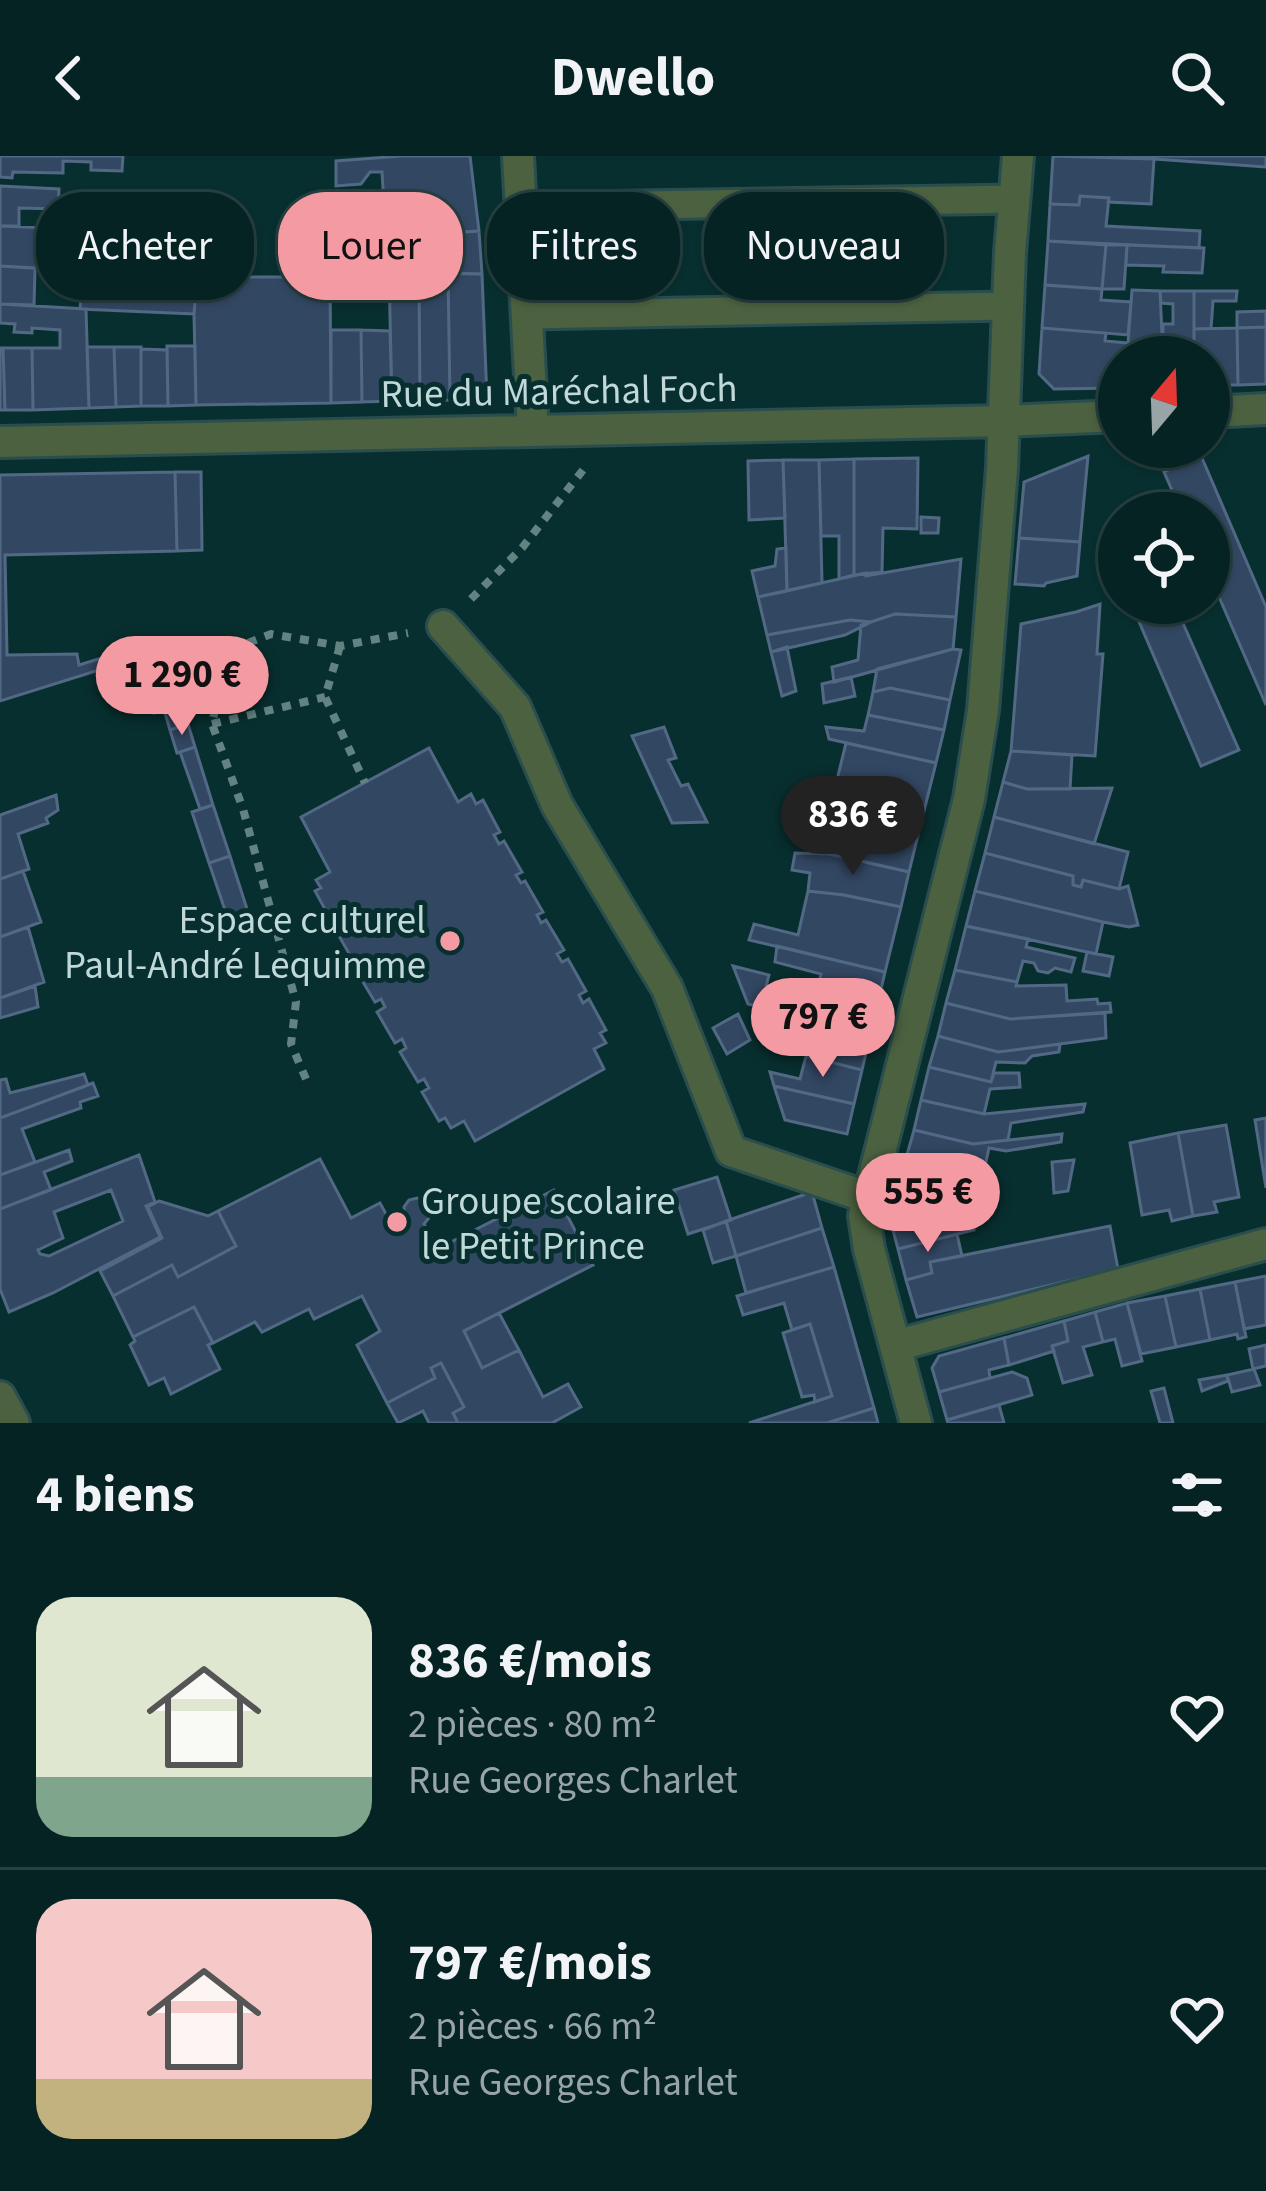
<!DOCTYPE html>
<html lang="fr">
<head>
<meta charset="utf-8">
<style>
  :root { --surface:#062323; --page:#142f30; --text:#f1f3f6; --muted:#98a4a6; --line:#274041; --accent:#f49aa2 }
  body { margin:0; font-family:"Source Sans 3",sans-serif; background:var(--page); color:var(--text); height:100vh; display:flex; flex-direction:column; font-size:45px; white-space:nowrap }
  * { box-sizing:border-box; margin:0 }
  p { font-size:39px; color:var(--muted) }
  .icon { flex:none; width:66px; height:66px; fill:none; stroke:currentColor; stroke-width:2; stroke-linecap:round; stroke-linejoin:round }
  .map { position:relative; height:1267px; overflow:hidden }
  .sheet { display:flex; flex-direction:column; background:var(--surface); flex:1 }
  .sheet>* { flex:none }
  .hud { position:absolute; left:36px; top:36px; width:1194px; height:108px; display:flex; gap:24px }
  .needle { width:78px; rotate:19deg }
  .controls { position:absolute; left:1098px; top:180px; display:grid; gap:24px }
  .controls a { display:grid; place-items:center; width:132px; height:132px; border-radius:50%; background:var(--surface); box-shadow:0 3px 9px #0004,0 0 0 3px var(--line); font-size:60px }
  .price { position:absolute; translate:-50% -102px; padding:0 27px; border-radius:42px; background:var(--accent); color:#111; font-size:39px; line-height:78px; filter:drop-shadow(0 3px 6px #0008) }
  .price::after { content:''; position:absolute; left:50%; top:72px; width:36px; height:27px; margin-left:-18px; background:inherit; clip-path:polygon(0 0,100% 0,50% 100%) }
  .price.on { background:#222; color:#fff }
  ul { padding:0; list-style:none }
  li { display:flex; align-items:center; gap:36px; height:300px; padding:0 36px }
  li+li { border-top:3px solid var(--line) }
  li span { display:grid; place-items:center; flex:none; width:336px; height:240px; border-radius:36px; color:#555 }
  li>.icon { margin-inline-start:auto }
  span .icon { width:144px; height:144px; fill:#fffc; stroke-width:1 }
  li b { font-size:51px }
  h2 { display:flex; justify-content:space-between; align-items:center; height:144px; padding:0 36px; font-size:51px }
  .pill { padding:0 42px; border-radius:48px; background:var(--surface); box-shadow:0 3px 9px #0004,0 0 0 3px var(--line); font-size:42px; line-height:108px }
  .pill.on { background:var(--accent); color:#111 }
  header { display:flex; justify-content:space-between; align-items:center; height:156px; padding:0 36px; background:var(--surface); font-size:54px; font-weight:700 }
  .map>svg:first-child { display:block }
  .building { fill:#324762; stroke:#526985; stroke-width:3; fill-rule:evenodd }
  .lines { fill:none; stroke-linecap:round; stroke-linejoin:round }
  .service-casing { stroke:#294e4d; stroke-width:33 }
  .pedestrian-casing { stroke:#294e4d; stroke-width:36 }
  .minor-casing { stroke:#294e4d; stroke-width:36 }
  .tertiary-casing { stroke:#294e4d; stroke-width:36 }
  .path { stroke:#638383; stroke-width:8; stroke-dasharray:9 9; stroke-linecap:butt }
  .service { stroke:#4b613f; stroke-width:27 }
  .pedestrian { stroke:#4b613f; stroke-width:30 }
  .minor { stroke:#4b613f; stroke-width:30 }
  .tertiary { stroke:#4b613f; stroke-width:30 }
  .poi-dot { fill:#f49aa2; stroke:#082f2f; stroke-width:4.5 }
  .labels { text-anchor:middle; stroke-width:10; stroke-linejoin:round; paint-order:stroke }
  .street-label { font-size:39px; fill:#c0d9d8; stroke:#082f2f }
  .poi-label { font-size:39px; fill:#c0d9d8; stroke:#082f2f; text-anchor:end }
</style>
</head>
<body>
<header><svg class="icon" aria-label="back" viewBox="0 0 24 24"><path d="M15 5l-7 7 7 7"/></svg>Dwello<svg class="icon" aria-label="search" viewBox="0 0 24 24"><circle cx="10" cy="10" r="6"/><path d="M15 15l6 6"/></svg></header>
<div class="map">
<svg width="1266" height="1267" viewBox="0 0 1266 1267">
  <rect width="100%" height="100%" fill="#082f2f"/>
  <path class="building" d="M 0,0 L 123,0 L 122,15 L 91,14 L 91,6 L 63,5 L 63,17 L 13,16 L 12,22 L 0,21 Z
    M 401,0 L 470,0 L 479,75 L 395,80 L 393,50 L 384,50 L 382,16 L 370,16 L 361,28 L 336,30 L 336,5 Z
    M 1053,0 L 1154,3 L 1151,48 L 1108,46 L 1109,42 L 1080,40 L 1079,49 L 1050,48 Z
    M 1108,0 L 1266,0 L 1266,11 L 1154,3 Z
    M 0,30 L 59,33 L 58,53 L 19,52 L 19,70 L 0,70 Z
    M 1080,40 L 1109,42 L 1106,70 L 1200,75 L 1199,92 L 1048,85 L 1050,48 L 1079,49 Z
    M 0,70 L 48,72 L 45,113 L 0,110 Z
    M 479,75 L 482,118 L 389,117 L 389,120 L 300,121 L 300,104 L 349,104 L 348,83 Z
    M 182,77 L 198,78 L 197,121 L 181,120 Z
    M 1048,85 L 1106,89 L 1102,133 L 1045,129 Z
    M 1106,89 L 1127,89 L 1124,133 L 1102,133 Z
    M 1127,89 L 1204,92 L 1202,117 L 1163,116 L 1164,110 L 1126,109 Z
    M 0,110 L 35,112 L 34,149 L 0,148 Z
    M 83,115 L 197,121 L 194,158 L 80,153 Z
    M 389,117 L 419,118 L 420,245 L 392,245 Z
    M 448,117 L 482,118 L 487,243 L 450,244 Z
    M 448,117 L 450,244 L 420,245 L 419,118 Z
    M 197,121 L 330,121 L 331,247 L 196,249 L 194,158 Z
    M 1045,129 L 1102,133 L 1101,144 L 1131,146 L 1128,179 L 1042,172 Z
    M 1132,134 L 1160,135 L 1163,201 L 1119,201 L 1119,232 L 1054,233 L 1039,218 L 1042,172 L 1106,177 L 1105,185 L 1128,187 Z
    M 1160,135 L 1194,135 L 1194,201 L 1163,201 L 1163,168 L 1173,168 L 1173,148 L 1161,147 Z
    M 1194,135 L 1237,135 L 1236,145 L 1213,145 L 1211,173 L 1194,173 Z
    M 0,148 L 86,153 L 89,252 L 33,254 L 32,192 L 60,192 L 60,174 L 32,172 L 32,177 L 14,176 L 15,168 L 0,167 Z
    M 1266,155 L 1266,171 L 1237,172 L 1237,156 Z
    M 1266,171 L 1266,228 L 1238,229 L 1237,172 Z
    M 1237,172 L 1238,229 L 1209,229 L 1209,201 L 1194,201 L 1194,173 Z
    M 331,174 L 361,174 L 362,246 L 331,247 Z
    M 361,174 L 390,175 L 392,245 L 362,246 Z
    M 167,190 L 195,190 L 196,249 L 168,250 Z
    M 87,191 L 114,191 L 116,251 L 89,252 Z
    M 114,191 L 141,191 L 141,250 L 116,251 Z
    M 0,192 L 3,192 L 5,254 L 0,254 Z
    M 3,192 L 32,192 L 33,254 L 5,254 Z
    M 141,193 L 167,194 L 168,250 L 141,250 Z
    M 1199,295 L 1266,451 L 1266,549 L 1209,418 L 1209,357 L 1182,357 L 1164,316 L 1172,312 L 1165,296 Z
    M 1088,300 L 1080,386 L 1019,382 L 1024,326 Z
    M 918,302 L 917,373 L 883,372 L 882,416 L 854,419 L 854,303 Z
    M 854,303 L 854,419 L 839,423 L 839,380 L 821,380 L 819,304 Z
    M 783,304 L 785,362 L 749,364 L 748,305 Z
    M 783,304 L 819,304 L 822,427 L 787,435 Z
    M 175,316 L 177,395 L 5,399 L 7,499 L 77,498 L 79,509 L 111,499 L 115,509 L 0,545 L 0,319 Z
    M 175,316 L 201,316 L 202,394 L 177,395 Z
    M 921,361 L 939,362 L 938,377 L 921,377 Z
    M 1019,382 L 1080,386 L 1077,420 L 1046,427 L 1044,430 L 1015,428 Z
    M 786,392 L 787,435 L 758,441 L 752,415 L 775,410 L 777,393 Z
    M 961,403 L 956,461 L 895,458 L 871,466 L 850,464 L 767,479 L 758,441 L 866,417 L 866,420 Z
    M 1131,447 L 1174,447 L 1239,594 L 1201,610 Z
    M 1100,448 L 1097,498 L 1103,498 L 1095,600 L 1011,595 L 1021,468 L 1076,456 Z
    M 895,458 L 956,461 L 953,493 L 834,526 L 832,511 L 858,504 L 861,469 Z
    M 850,464 L 871,466 L 845,479 L 771,496 L 767,479 Z
    M 787,491 L 796,535 L 782,540 L 771,496 Z
    M 953,493 L 961,494 L 950,544 L 890,532 L 873,536 L 877,513 Z
    M 138,503 L 167,504 L 173,523 L 147,532 Z
    M 851,521 L 855,540 L 824,547 L 822,528 Z
    M 173,523 L 182,548 L 154,557 L 147,532 Z
    M 890,532 L 950,544 L 944,574 L 868,559 L 873,536 Z
    M 182,548 L 188,568 L 170,574 L 164,554 Z
    M 868,559 L 944,574 L 936,607 L 829,583 L 826,571 L 864,575 Z
    M 188,568 L 195,591 L 177,597 L 170,574 Z
    M 664,571 L 676,602 L 668,604 L 681,630 L 688,628 L 707,666 L 672,667 L 632,580 Z
    M 846,587 L 936,607 L 917,683 L 821,661 L 803,662 L 810,631 L 825,630 L 835,632 Z
    M 195,591 L 213,649 L 200,653 L 180,596 Z
    M 429,592 L 458,646 L 471,638 L 476,648 L 483,644 L 500,676 L 494,679 L 499,688 L 504,685 L 522,716 L 516,719 L 521,727 L 525,725 L 543,756 L 537,759 L 541,767 L 546,764 L 564,794 L 557,798 L 562,806 L 568,803 L 586,835 L 579,839 L 583,847 L 589,843 L 606,874 L 600,877 L 606,887 L 594,893 L 604,913 L 475,985 L 464,965 L 451,972 L 445,962 L 439,965 L 422,936 L 429,932 L 424,923 L 418,926 L 400,896 L 406,892 L 402,883 L 395,887 L 377,856 L 385,851 L 381,843 L 375,846 L 357,816 L 364,812 L 359,804 L 354,806 L 336,775 L 342,772 L 337,763 L 332,766 L 315,735 L 321,732 L 316,724 L 330,716 L 301,661 Z
    M 1011,595 L 1072,599 L 1070,633 L 1027,633 L 1003,626 Z
    M 1003,626 L 1027,633 L 1112,632 L 1094,688 L 994,661 Z
    M 56,639 L 58,654 L 46,662 L 48,667 L 18,678 L 29,713 L 0,723 L 0,659 Z
    M 213,649 L 230,700 L 209,707 L 192,656 Z
    M 821,661 L 917,683 L 909,716 L 848,702 L 852,681 L 840,679 L 840,674 L 819,669 Z
    M 994,661 L 1128,696 L 1119,733 L 1083,724 L 1081,731 L 1073,729 L 1073,720 L 985,697 Z
    M 795,697 L 829,698 L 909,716 L 901,751 L 844,739 L 808,735 L 810,717 L 792,714 Z
    M 985,697 L 1073,720 L 1073,729 L 1081,731 L 1083,724 L 1119,733 L 1128,730 L 1138,769 L 1129,771 L 1103,766 L 975,735 Z
    M 230,700 L 248,756 L 228,763 L 209,707 Z
    M 23,715 L 41,766 L 0,781 L 0,723 Z
    M 808,735 L 844,739 L 901,751 L 885,816 L 749,784 L 754,768 L 798,779 Z
    M 975,735 L 1103,766 L 1096,798 L 966,770 Z
    M 966,770 L 1028,783 L 1026,791 L 1075,802 L 1071,816 L 1055,812 L 1048,817 L 1038,815 L 1034,807 L 1023,805 L 1017,826 L 955,814 Z
    M 28,771 L 44,826 L 0,842 L 0,781 Z
    M 777,790 L 885,816 L 878,846 L 818,830 L 821,818 L 775,806 Z
    M 1087,796 L 1113,801 L 1109,820 L 1083,815 Z
    M 733,810 L 769,819 L 763,842 L 773,845 L 771,854 L 748,848 Z
    M 955,814 L 1017,826 L 1016,830 L 1066,829 L 1067,845 L 1097,843 L 1098,848 L 1110,847 L 1111,856 L 1010,863 L 946,847 Z
    M 800,826 L 878,846 L 871,876 L 792,858 Z
    M 35,830 L 38,851 L 0,862 L 0,842 Z
    M 946,847 L 1010,863 L 1105,857 L 1106,882 L 998,896 L 938,880 Z
    M 738,858 L 750,884 L 727,898 L 713,872 Z
    M 790,858 L 871,876 L 862,914 L 806,900 L 809,888 L 785,882 Z
    M 938,880 L 998,896 L 1060,888 L 1059,896 L 1032,900 L 1025,907 L 996,906 L 991,926 L 929,911 Z
    M 806,900 L 862,914 L 854,948 L 774,930 L 770,916 L 800,923 Z
    M 929,911 L 991,926 L 994,917 L 1019,917 L 1020,931 L 990,933 L 984,958 L 921,944 Z
    M 84,918 L 88,929 L 0,962 L 0,924 L 6,923 L 10,937 Z
    M 93,927 L 98,940 L 80,946 L 81,952 L 22,973 L 35,1006 L 0,1019 L 0,962 Z
    M 774,930 L 854,948 L 847,978 L 785,964 Z
    M 921,944 L 984,958 L 1085,948 L 1083,956 L 1011,967 L 1008,984 L 973,988 L 914,974 Z
    M 1266,962 L 1266,1032 L 1255,964 Z
    M 1226,969 L 1239,1041 L 1214,1046 L 1217,1056 L 1193,1060 L 1178,977 Z
    M 914,974 L 973,988 L 1062,978 L 1061,986 L 1006,995 L 989,992 L 984,1015 L 958,1018 L 905,1006 Z
    M 1178,977 L 1193,1060 L 1172,1065 L 1169,1054 L 1142,1059 L 1130,987 Z
    M 69,994 L 72,1005 L 44,1016 L 51,1034 L 0,1053 L 0,1019 Z
    M 139,999 L 155,1046 L 146,1050 L 160,1081 L 53,1137 L 9,1156 L 0,1133 L 0,1053 ZM 111,1034 L 123,1065 L 49,1100 L 40,1098 L 38,1094 L 63,1082 L 54,1056 Z
    M 320,1003 L 351,1062 L 380,1047 L 392,1069 L 405,1063 L 404,1051 L 409,1044 L 417,1042 L 425,1044 L 431,1050 L 432,1058 L 424,1068 L 437,1093 L 554,1034 L 593,1109 L 464,1175 L 482,1212 L 519,1194 L 543,1241 L 568,1228 L 581,1251 L 552,1267 L 458,1267 L 453,1257 L 464,1251 L 441,1207 L 431,1212 L 435,1222 L 387,1247 L 357,1189 L 380,1175 L 362,1140 L 314,1163 L 309,1153 L 262,1176 L 255,1166 L 213,1187 L 194,1151 L 133,1181 L 113,1140 L 172,1109 L 178,1121 L 236,1090 L 218,1055 Z
    M 1074,1004 L 1068,1035 L 1054,1037 L 1052,1006 Z
    M 905,1006 L 958,1018 L 991,1014 L 992,1024 L 982,1025 L 982,1033 L 953,1039 L 951,1052 L 890,1063 Z
    M 717,1021 L 731,1064 L 688,1078 L 674,1034 Z
    M 812,1036 L 822,1072 L 736,1100 L 726,1065 Z
    M 159,1045 L 208,1060 L 218,1055 L 236,1090 L 178,1121 L 172,1109 L 113,1140 L 100,1115 L 162,1082 L 148,1051 Z
    M 969,1049 L 974,1074 L 898,1093 L 890,1063 Z
    M 726,1065 L 736,1100 L 713,1107 L 703,1074 Z
    M 1110,1070 L 1118,1113 L 917,1161 L 906,1124 L 932,1117 L 930,1106 Z
    M 822,1072 L 834,1111 L 746,1137 L 736,1100 Z
    M 957,1078 L 962,1100 L 930,1106 L 932,1117 L 906,1124 L 898,1093 Z
    M 834,1111 L 874,1252 L 827,1267 L 749,1267 L 832,1240 L 810,1168 L 792,1174 L 784,1147 L 743,1159 L 737,1140 Z
    M 1266,1120 L 1266,1169 L 1244,1173 L 1235,1126 Z
    M 1235,1126 L 1246,1181 L 1238,1183 L 1237,1178 L 1210,1184 L 1200,1133 Z
    M 1200,1133 L 1210,1184 L 1176,1191 L 1165,1140 Z
    M 1165,1140 L 1176,1191 L 1141,1198 L 1127,1147 Z
    M 1127,1147 L 1142,1205 L 1122,1210 L 1115,1183 L 1103,1186 L 1095,1156 Z
    M 194,1151 L 213,1187 L 208,1189 L 220,1213 L 171,1238 L 164,1222 L 149,1229 L 130,1189 L 135,1185 L 133,1181 Z
    M 1095,1156 L 1103,1186 L 1083,1191 L 1092,1219 L 1063,1227 L 1052,1190 L 1068,1185 L 1064,1165 Z
    M 499,1157 L 519,1194 L 482,1212 L 464,1175 Z
    M 1064,1165 L 1068,1185 L 1052,1190 L 1054,1195 L 1009,1209 L 1004,1182 Z
    M 810,1168 L 832,1240 L 815,1246 L 814,1239 L 802,1241 L 783,1177 Z
    M 1004,1182 L 1009,1209 L 989,1214 L 990,1222 L 939,1236 L 932,1212 L 939,1200 Z
    M 1266,1189 L 1266,1210 L 1253,1213 L 1249,1193 Z
    M 441,1207 L 464,1251 L 453,1257 L 458,1267 L 429,1267 L 423,1255 L 398,1267 L 387,1247 L 435,1222 L 431,1212 Z
    M 1254,1213 L 1260,1229 L 1232,1236 L 1227,1219 Z
    M 1012,1216 L 1027,1222 L 1032,1239 L 947,1264 L 939,1236 Z
    M 1227,1219 L 1228,1225 L 1202,1235 L 1199,1224 Z
    M 1164,1232 L 1173,1267 L 1160,1267 L 1151,1235 Z
    M 999,1249 L 1004,1267 L 948,1267 L 947,1264 Z
    M 874,1252 L 878,1267 L 827,1267 Z"/>
  <g class="lines">
    <g class="service-casing">
      <path id="service" d="M 523,51 L 1015,43
        M 528,159 L 1009,150"/>
    </g>
    <g class="pedestrian-casing">
      <path id="pedestrian" d="M 443,470 L 515,551 L 557,649 L 667,832 L 731,995 L 867,1041"/>
    </g>
    <g class="minor-casing">
      <path id="minor" d="M 518,0 L 533,274
        M 1209,256 L 1266,253
        M 0,286 L 1005,265 L 1119,260
        M 895,1190 L 1266,1088
        M 916,1267 L 869,1093 L 864,1060 L 969,643 L 983,554 L 1002,312 L 1010,97 L 1018,0"/>
    </g>
    <g class="tertiary-casing">
      <path id="tertiary" d="M 0,1241 L 14,1267"/>
    </g>
    <path class="path" d="M 471,443 L 522,392 L 583,314
      M 340,490 L 325,541 L 365,627
      M 212,568 L 325,541
      M 306,923 L 291,888 L 296,846 L 243,653 L 212,568 L 227,495 L 271,478 L 340,490 L 408,477"/>
    <use href="#service" class="service"/>
    <use href="#pedestrian" class="pedestrian"/>
    <use href="#minor" class="minor"/>
    <use href="#tertiary" class="tertiary"/>
  </g>
  <g class="poi-dot">
    <circle cx="450" cy="785" r="12"/>
    <circle cx="397" cy="1066" r="12"/>
  </g>
  <g class="labels">
    <g class="street-label">
      <text transform="translate(559 234) rotate(-1)" y="14">Rue du Maréchal Foch</text>
    </g>
    <g class="poi-label">
      <text x="426" y="777">Espace culturel<tspan x="426" dy="45">Paul-André Lequimme</tspan></text>
      <text x="421" y="1058" text-anchor="start">Groupe scolaire<tspan x="421" dy="45">le Petit Prince</tspan></text>
    </g>
  </g>
</svg>
<div class="controls">
<a><svg class="needle" viewBox="-14 -14 28 28"><path d="M0-13l5 13h-10z" fill="#e53935"/><path d="M0 13l5-13h-10z" fill="#98a4a6"/></svg></a>
<a><svg class="icon" aria-label="locate" viewBox="0 0 24 24"><circle cx="12" cy="12" r="6"/><path d="M12 2v4M12 18v4M2 12h4M18 12h4"/></svg></a>
</div>
<b class="price" style="left:182px;top:582px">1 290 €</b>
<b class="price on" style="left:853px;top:722px">836 €</b>
<b class="price" style="left:823px;top:924px">797 €</b>
<b class="price" style="left:928px;top:1099px">555 €</b>
<div class="hud">
<a class="pill">Acheter</a>
<a class="pill on">Louer</a>
<a class="pill">Filtres</a>
<a class="pill">Nouveau</a>
</div>
</div>
<section class="sheet">
<h2>4 biens<svg class="icon" aria-label="filters" viewBox="0 0 24 24"><path d="M4 7h16M4 17h16"/><circle cx="9" cy="7" r="2"/><circle cx="15" cy="17" r="2"/></svg></h2>
<ul>
<li><span style="background:linear-gradient(#dfe7d0 75%,#7fa58c 0)"><svg class="icon" aria-label="home" viewBox="0 0 24 24"><path d="M3 11l9-7 9 7M6 9v11h12V9"/></svg></span><div><b>836 €/mois</b><p>2 pièces · 80 m²</p><p>Rue Georges Charlet</p></div><svg class="icon" aria-label="heart" viewBox="0 0 24 24"><path d="M12 20l-8-8c-3-5 5-10 8-4 3-6 11-1 8 4z"/></svg></li>
<li><span style="background:linear-gradient(#f6c9c9 75%,#c2b280 0)"><svg class="icon" aria-label="home" viewBox="0 0 24 24"><path d="M3 11l9-7 9 7M6 9v11h12V9"/></svg></span><div><b>797 €/mois</b><p>2 pièces · 66 m²</p><p>Rue Georges Charlet</p></div><svg class="icon" aria-label="heart" viewBox="0 0 24 24"><path d="M12 20l-8-8c-3-5 5-10 8-4 3-6 11-1 8 4z"/></svg></li>
</ul>
</section>
</body>
</html>
